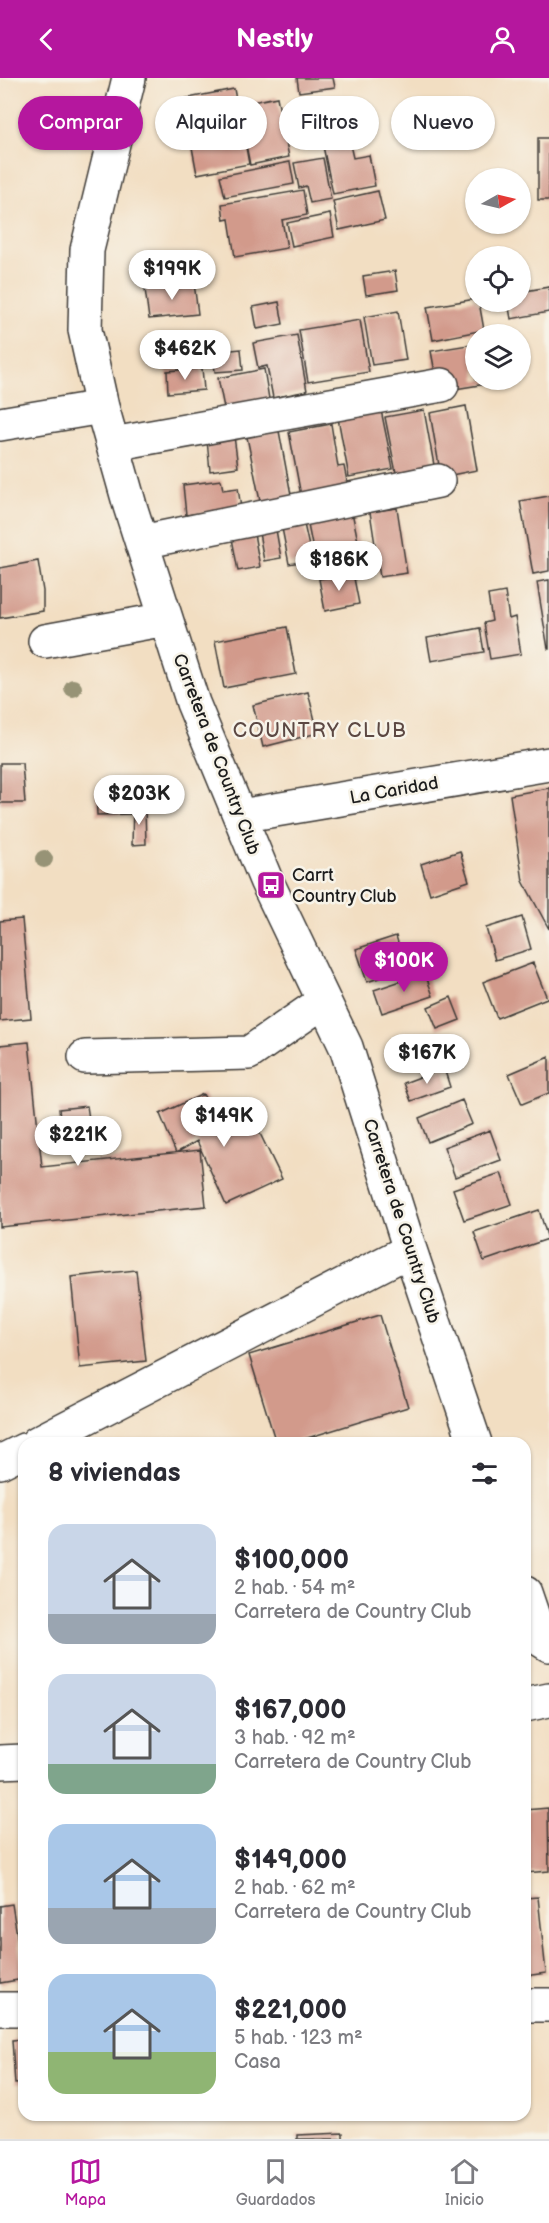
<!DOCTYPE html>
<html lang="es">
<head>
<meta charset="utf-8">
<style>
  :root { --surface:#fff; --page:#f2f2f3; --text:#2b2b33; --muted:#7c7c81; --line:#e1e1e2; --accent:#b5179e }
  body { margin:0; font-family:"Balsamiq Sans",sans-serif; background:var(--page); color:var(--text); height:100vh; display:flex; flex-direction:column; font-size:22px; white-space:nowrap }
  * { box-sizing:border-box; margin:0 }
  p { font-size:20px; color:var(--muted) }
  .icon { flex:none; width:33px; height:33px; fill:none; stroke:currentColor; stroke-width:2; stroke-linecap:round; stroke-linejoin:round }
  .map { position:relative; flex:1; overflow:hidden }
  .panel { position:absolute; left:18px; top:1359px; width:513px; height:684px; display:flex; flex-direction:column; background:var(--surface); border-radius:18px; box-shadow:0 2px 4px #0004 }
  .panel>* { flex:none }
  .hud { position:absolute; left:18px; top:18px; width:513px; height:54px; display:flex; gap:12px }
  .needle { width:39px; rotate:82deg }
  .fabs { position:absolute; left:465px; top:90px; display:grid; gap:12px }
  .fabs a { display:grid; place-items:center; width:66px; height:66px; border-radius:50%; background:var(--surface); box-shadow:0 2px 4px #0004; font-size:30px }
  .price { position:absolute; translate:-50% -51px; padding:0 14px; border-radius:21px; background:#fff; color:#222; font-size:20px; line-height:39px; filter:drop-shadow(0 2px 3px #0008) }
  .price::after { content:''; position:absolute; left:50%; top:36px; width:18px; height:14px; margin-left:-9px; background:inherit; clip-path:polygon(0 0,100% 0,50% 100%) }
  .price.selected { background:var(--accent); color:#fff }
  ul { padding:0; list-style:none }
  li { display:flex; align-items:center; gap:18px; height:150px; padding:0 30px }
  li span { display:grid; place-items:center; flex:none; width:168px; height:120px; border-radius:18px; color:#555 }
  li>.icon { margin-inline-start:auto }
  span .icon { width:72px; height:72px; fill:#fffc; stroke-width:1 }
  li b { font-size:26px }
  h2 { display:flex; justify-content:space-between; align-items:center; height:72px; padding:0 30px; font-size:26px }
  .pill { padding:0 21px; border-radius:27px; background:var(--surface); box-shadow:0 2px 4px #0004; font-size:21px; line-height:54px }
  .pill.selected { background:var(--accent); color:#fff }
  header { display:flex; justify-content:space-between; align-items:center; height:78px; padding:0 30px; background:var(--accent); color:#fff; font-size:27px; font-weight:700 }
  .menu { display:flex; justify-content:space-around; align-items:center; height:84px; border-top:2px solid var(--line); background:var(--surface); font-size:16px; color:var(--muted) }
  .menu a { display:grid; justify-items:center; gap:3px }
  .menu .selected { color:var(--accent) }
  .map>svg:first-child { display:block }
  .building { fill:#d29a8b }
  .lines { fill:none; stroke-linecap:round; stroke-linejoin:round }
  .minor-casing { stroke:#3c3935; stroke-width:36 }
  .minor { stroke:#fff; stroke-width:33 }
  .tree { fill:#979376 }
  .labels { text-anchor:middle; stroke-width:5; stroke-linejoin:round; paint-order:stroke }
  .street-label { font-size:18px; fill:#1c1c1c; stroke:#f7f3e8 }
  .poi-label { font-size:18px; fill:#1c1c1c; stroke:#f7f3e8; text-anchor:start }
  .neighbourhood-label { font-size:20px; letter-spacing:1.5px; fill:#5c4843; stroke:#f7f3e8 }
</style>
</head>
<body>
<header><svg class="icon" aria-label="back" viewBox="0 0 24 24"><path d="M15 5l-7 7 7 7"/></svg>Nestly<svg class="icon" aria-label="person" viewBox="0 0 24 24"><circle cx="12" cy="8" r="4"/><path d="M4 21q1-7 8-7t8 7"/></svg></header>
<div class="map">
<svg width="549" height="2061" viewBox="0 0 549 2061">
  <rect width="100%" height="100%" fill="#f7f3e8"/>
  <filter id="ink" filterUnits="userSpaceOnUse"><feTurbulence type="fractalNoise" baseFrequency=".0167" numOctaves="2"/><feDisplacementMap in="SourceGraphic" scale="12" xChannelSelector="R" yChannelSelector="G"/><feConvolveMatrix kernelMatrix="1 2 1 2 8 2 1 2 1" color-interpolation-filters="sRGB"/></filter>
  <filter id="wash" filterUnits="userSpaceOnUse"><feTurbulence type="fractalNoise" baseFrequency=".008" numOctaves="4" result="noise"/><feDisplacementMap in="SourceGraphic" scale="24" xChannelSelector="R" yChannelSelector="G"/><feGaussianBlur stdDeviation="1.35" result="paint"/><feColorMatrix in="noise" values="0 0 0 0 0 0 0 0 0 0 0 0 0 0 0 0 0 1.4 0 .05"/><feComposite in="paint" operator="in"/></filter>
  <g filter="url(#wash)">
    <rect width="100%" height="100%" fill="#f2dec2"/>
    <g id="blocks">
      <path class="building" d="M 297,0 L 333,0 L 335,9 L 299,14 Z
        M 234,11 L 237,27 L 277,19 L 289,79 L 250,87 L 241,41 L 249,86 L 197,96 L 183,21 Z
        M 538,60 L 549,60 L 549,122 L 538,122 Z
        M 349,62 L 353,80 L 369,77 L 375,108 L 333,116 L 323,68 Z
        M 323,80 L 331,121 L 310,125 L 306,108 L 299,110 L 294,85 Z
        M 290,84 L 294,106 L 225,119 L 220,98 Z
        M 303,112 L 307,137 L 282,142 L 287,170 L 235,179 L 229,141 L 224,142 L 222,126 Z
        M 378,113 L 385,142 L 339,152 L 333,123 Z
        M 330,136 L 334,159 L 292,168 L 287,145 Z
        M 395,193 L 398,212 L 366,217 L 363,198 Z
        M 194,205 L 198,236 L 149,241 L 145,211 Z
        M 549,209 L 549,234 L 511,241 L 508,224 L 520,224 L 520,214 Z
        M 476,221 L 476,224 L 479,224 L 484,252 L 433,262 L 427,229 Z
        M 279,224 L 283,246 L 257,251 L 253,229 Z
        M 398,233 L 406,282 L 372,287 L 364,239 Z
        M 360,242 L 369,294 L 308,304 L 299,252 Z
        M 297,257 L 307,313 L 273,320 L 267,288 L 258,290 L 253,265 Z
        M 474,266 L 476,302 L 498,302 L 498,304 L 455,311 L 436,300 L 431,273 Z
        M 241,271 L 243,292 L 215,294 L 213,274 Z
        M 202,290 L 204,312 L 168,315 L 167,293 Z
        M 264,291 L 270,327 L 225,335 L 218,300 Z
        M 466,328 L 477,392 L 441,399 L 430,335 Z
        M 381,332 L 393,391 L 349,399 L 338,340 Z
        M 424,332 L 436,398 L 398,405 L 385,339 Z
        M 331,346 L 338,389 L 344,388 L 349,414 L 302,423 L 289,354 Z
        M 279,353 L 292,422 L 261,428 L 247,359 Z
        M 234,358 L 238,389 L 210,393 L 207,362 Z
        M 221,402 L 223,412 L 238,410 L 241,430 L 186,437 L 183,407 Z
        M 549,418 L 549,493 L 533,496 L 520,423 Z
        M 351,429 L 360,473 L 315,482 L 306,437 Z
        M 397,430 L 407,495 L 380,499 L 370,434 Z
        M 275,446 L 281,480 L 264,483 L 258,449 Z
        M 304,446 L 312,482 L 289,486 L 282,450 Z
        M 253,450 L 260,489 L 238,493 L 231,455 Z
        M 38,483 L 43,513 L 43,533 L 0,540 L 0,490 Z
        M 353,495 L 359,526 L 325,533 L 319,501 Z
        M 549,502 L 549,571 L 548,571 L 537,504 Z
        M 505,514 L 509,541 L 515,539 L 521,576 L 490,581 L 484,545 L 492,543 L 488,517 Z
        M 287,549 L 296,596 L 224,610 L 215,563 Z
        M 480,550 L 484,574 L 431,583 L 427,560 Z
        M 308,614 L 318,655 L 263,669 L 253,627 Z
        M 0,685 L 22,685 L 25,725 L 0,725 Z
        M 549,710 L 549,851 L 523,803 L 510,717 Z
        M 128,711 L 130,736 L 97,737 L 96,714 Z
        M 133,729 L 145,729 L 146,766 L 132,767 Z
        M 460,773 L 469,803 L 430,816 L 421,786 Z
        M 522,839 L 531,871 L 495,882 L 486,850 Z
        M 22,841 L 31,940 L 0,943 L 0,843 Z
        M 396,858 L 406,891 L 367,904 L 356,871 Z
        M 533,885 L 547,920 L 497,940 L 483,904 Z
        M 425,895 L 433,918 L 382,935 L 374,912 Z
        M 451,919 L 460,942 L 437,951 L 428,929 Z
        M 29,964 L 42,1089 L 200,1072 L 206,1128 L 0,1149 L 0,967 Z
        M 549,979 L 549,1015 L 522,1026 L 509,996 Z
        M 444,990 L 450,1009 L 411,1023 L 404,1005 Z
        M 203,1016 L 219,1049 L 250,1035 L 282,1101 L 226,1127 L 197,1063 L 176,1075 L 160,1036 Z
        M 462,1022 L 472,1046 L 428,1064 L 419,1040 Z
        M 87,1028 L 90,1047 L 61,1051 L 59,1031 Z
        M 490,1052 L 501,1082 L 455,1099 L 444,1069 Z
        M 501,1095 L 512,1126 L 464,1142 L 453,1111 Z
        M 539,1132 L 548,1161 L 484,1183 L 474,1154 Z
        M 136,1192 L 146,1283 L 80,1290 L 71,1199 Z
        M 380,1237 L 408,1329 L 291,1365 L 276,1365 L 249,1277 Z
        M 548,1730 L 549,1793 L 525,1795 L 525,1732 Z
        M 538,1819 L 546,1895 L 525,1898 L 525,1820 Z
        M 12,1826 L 24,1901 L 0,1905 L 0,1828 Z
        M 24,1961 L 24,2005 L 15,2006 L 12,1962 Z
        M 343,2055 L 343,2061 L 297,2061 L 297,2057 Z"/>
    </g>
  </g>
  <g filter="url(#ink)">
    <use href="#blocks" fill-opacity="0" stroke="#3c3935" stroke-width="1.5"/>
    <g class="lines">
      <g class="minor-casing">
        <path id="minor" d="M 129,0 L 87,172 L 85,252 L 102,329 L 130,428 L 193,625 L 266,802 L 346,969 L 410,1172 L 475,1365
          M 0,346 L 102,329
          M 113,366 L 442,307
          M 142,464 L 438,403
          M 45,563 L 166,541
          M 240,738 L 549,686
          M 85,979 L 249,975 L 324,923
          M 37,1365 L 410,1172
          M 0,1384 L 24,1372
          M 525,1515 L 541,1562 L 549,1567
          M 525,1627 L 549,1622
          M 0,1684 L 24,1683
          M 525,1927 L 549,1927
          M 0,1931 L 24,1931"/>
      </g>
      <use href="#minor" class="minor"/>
    </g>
    <g class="tree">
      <circle cx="73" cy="610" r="9"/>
      <circle cx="44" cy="781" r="9"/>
    </g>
  </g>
  <defs>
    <g id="bus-square" transform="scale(1.5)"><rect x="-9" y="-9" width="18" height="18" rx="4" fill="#b5179e" stroke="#f7f3e8"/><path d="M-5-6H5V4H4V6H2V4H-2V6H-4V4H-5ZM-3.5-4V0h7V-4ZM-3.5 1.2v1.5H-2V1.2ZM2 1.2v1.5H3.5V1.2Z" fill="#fff"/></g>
  </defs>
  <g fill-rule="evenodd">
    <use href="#bus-square" x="271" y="807"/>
  </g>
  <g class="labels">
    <g class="street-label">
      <text transform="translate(217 676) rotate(69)" y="6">Carretera de Country Club</text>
      <text transform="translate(394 712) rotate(-10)" y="6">La Caridad</text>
      <text transform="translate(402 1143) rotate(72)" y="6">Carretera de Country Club</text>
    </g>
    <g class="poi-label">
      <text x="292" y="803">Carrt<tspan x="292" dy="21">Country Club</tspan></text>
    </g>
    <g class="neighbourhood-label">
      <text x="320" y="659">COUNTRY CLUB</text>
    </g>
  </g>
</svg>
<div class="fabs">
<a><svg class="needle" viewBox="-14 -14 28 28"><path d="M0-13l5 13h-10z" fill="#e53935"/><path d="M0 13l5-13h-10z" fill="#7c7c81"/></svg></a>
<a><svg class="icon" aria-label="locate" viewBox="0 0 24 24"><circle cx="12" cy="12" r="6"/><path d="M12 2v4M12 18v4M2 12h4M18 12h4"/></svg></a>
<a><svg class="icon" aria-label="layers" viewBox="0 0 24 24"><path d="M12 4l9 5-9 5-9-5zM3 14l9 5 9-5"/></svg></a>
</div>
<b class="price" style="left:172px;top:223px">$199K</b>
<b class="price" style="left:185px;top:303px">$462K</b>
<b class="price" style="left:339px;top:514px">$186K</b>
<b class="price" style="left:139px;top:748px">$203K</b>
<b class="price selected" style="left:404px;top:915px">$100K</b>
<b class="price" style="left:427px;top:1007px">$167K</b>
<b class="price" style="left:224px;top:1070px">$149K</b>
<b class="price" style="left:78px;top:1089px">$221K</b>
<div class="hud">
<a class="pill selected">Comprar</a>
<a class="pill">Alquilar</a>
<a class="pill">Filtros</a>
<a class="pill">Nuevo</a>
</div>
<section class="panel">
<h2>8 viviendas<svg class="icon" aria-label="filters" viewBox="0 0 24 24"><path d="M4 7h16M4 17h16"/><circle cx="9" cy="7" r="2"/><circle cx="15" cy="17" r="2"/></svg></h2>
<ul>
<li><span style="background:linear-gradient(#c9d6e8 75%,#9aa5b1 0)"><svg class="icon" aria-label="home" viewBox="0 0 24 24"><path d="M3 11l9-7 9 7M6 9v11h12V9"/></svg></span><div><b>$100,000</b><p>2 hab. · 54 m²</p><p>Carretera de Country Club</p></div></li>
<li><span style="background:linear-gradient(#c9d6e8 75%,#7fa58c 0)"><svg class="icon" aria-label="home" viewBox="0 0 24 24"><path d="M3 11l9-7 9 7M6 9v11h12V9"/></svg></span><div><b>$167,000</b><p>3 hab. · 92 m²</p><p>Carretera de Country Club</p></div></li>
<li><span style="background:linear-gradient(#a9c7e8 70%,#9aa5b1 0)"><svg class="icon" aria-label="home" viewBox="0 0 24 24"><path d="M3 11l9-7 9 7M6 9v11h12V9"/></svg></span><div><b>$149,000</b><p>2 hab. · 62 m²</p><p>Carretera de Country Club</p></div></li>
<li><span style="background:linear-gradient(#a9c7e8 65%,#8fb573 0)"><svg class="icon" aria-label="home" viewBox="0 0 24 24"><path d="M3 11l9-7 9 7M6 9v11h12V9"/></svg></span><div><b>$221,000</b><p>5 hab. · 123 m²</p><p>Casa</p></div></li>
</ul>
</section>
</div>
<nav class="menu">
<a class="selected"><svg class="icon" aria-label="map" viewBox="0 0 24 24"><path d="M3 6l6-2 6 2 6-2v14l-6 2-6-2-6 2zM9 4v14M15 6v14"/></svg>Mapa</a>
<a><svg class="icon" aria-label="saved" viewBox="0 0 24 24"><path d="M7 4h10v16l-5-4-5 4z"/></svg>Guardados</a>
<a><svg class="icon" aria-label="home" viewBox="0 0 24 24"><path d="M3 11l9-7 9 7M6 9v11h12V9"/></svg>Inicio</a>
</nav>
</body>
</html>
